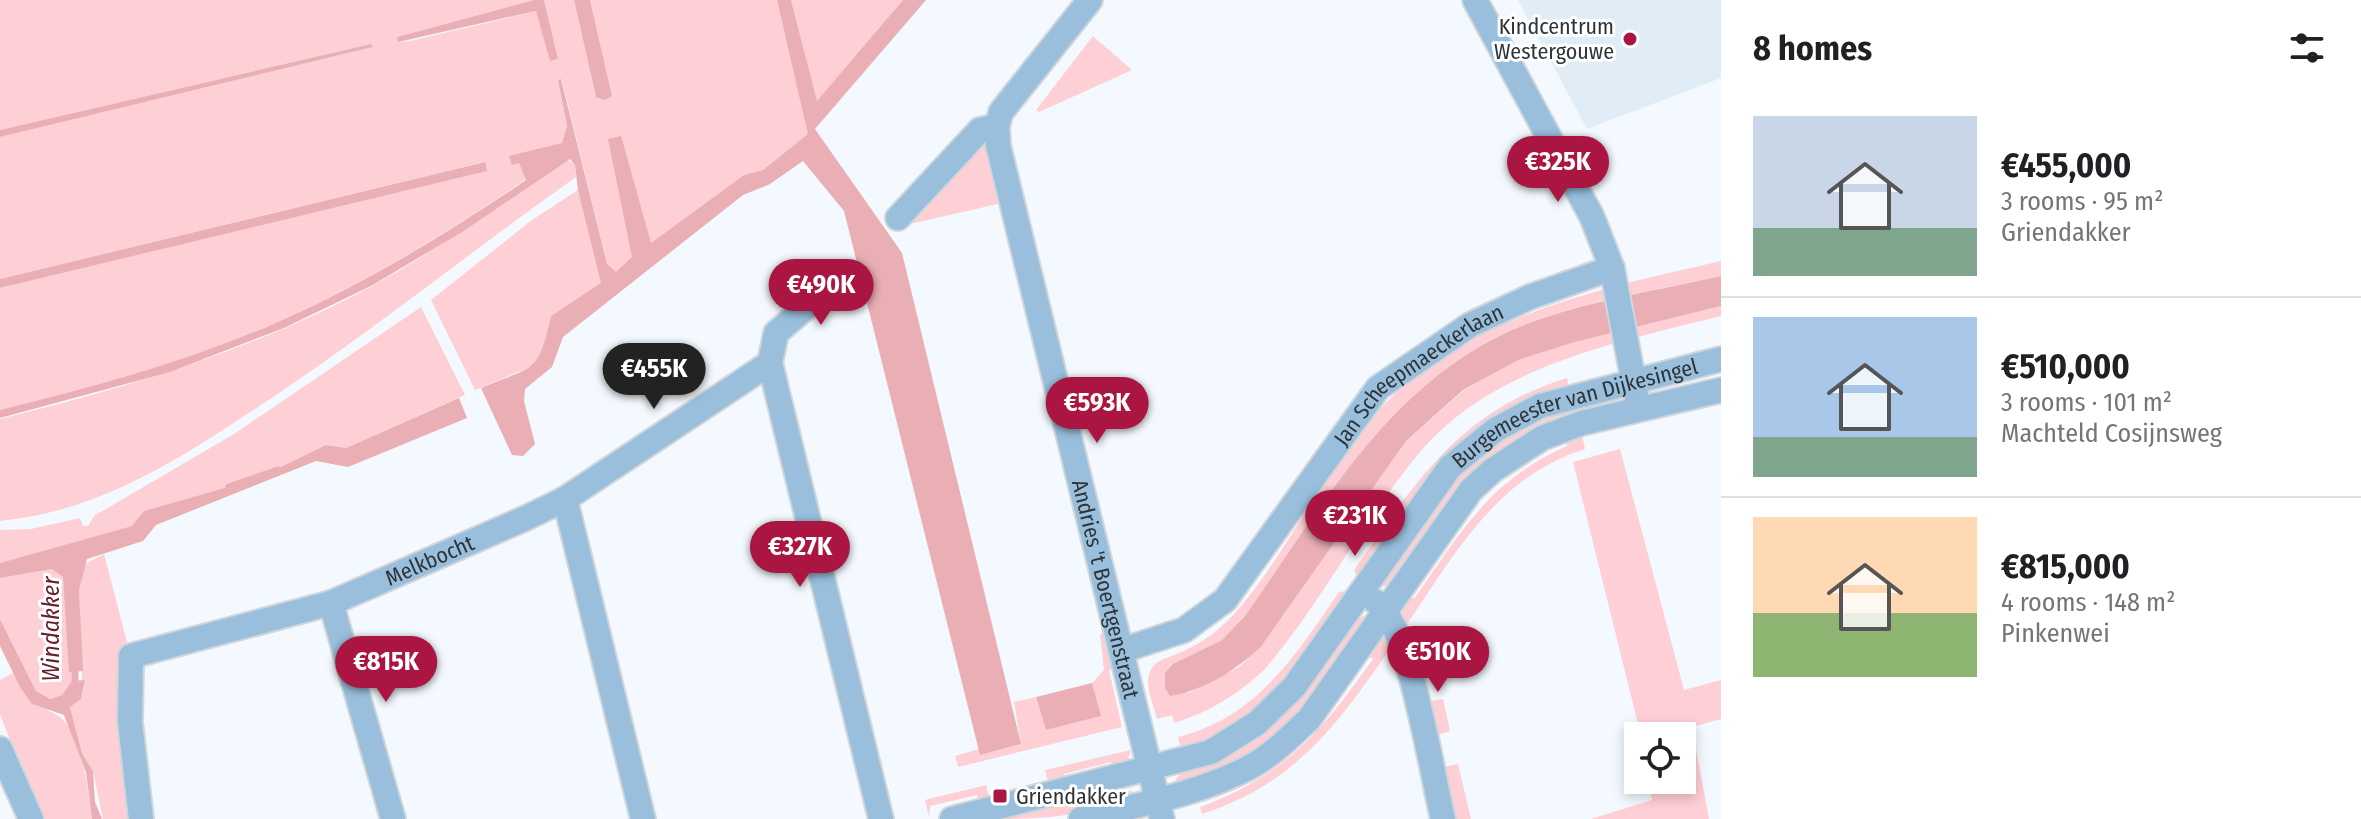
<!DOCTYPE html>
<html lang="en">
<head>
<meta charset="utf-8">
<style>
  :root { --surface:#fff; --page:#f6f6f6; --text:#202124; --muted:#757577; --line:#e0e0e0; --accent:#aa1542 }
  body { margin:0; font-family:"Fira Sans Condensed",sans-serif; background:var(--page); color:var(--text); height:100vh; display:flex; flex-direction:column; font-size:30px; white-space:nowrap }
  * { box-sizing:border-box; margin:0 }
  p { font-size:26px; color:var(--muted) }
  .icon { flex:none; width:44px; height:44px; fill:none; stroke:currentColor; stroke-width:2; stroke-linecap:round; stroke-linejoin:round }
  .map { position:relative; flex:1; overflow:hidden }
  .details { display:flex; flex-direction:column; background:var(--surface); width:640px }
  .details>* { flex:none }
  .tools { position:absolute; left:1624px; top:722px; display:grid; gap:16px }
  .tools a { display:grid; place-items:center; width:72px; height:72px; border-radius:0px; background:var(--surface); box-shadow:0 4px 12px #0003; font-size:40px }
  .price { position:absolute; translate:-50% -68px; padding:0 18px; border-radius:28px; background:var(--accent); color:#fff; font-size:26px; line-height:52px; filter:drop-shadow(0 2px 4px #0008) }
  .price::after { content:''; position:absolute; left:50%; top:48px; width:24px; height:18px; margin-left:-12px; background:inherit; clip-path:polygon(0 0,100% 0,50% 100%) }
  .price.on { background:#222; color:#fff }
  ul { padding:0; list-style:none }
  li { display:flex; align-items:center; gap:24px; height:200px; padding:0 32px }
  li+li { border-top:2px solid var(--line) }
  li span { display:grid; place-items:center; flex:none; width:224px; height:160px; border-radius:0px; color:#555 }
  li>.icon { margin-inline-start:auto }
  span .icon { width:96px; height:96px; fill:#fffc; stroke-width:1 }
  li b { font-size:34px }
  h2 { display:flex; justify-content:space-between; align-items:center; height:96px; padding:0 32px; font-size:34px }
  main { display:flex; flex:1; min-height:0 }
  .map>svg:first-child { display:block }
  .built { fill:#e0edf7 }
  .green { fill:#fecfd4 }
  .water { fill:#eaaeb5 }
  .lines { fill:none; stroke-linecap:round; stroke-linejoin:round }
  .stream { stroke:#eaaeb5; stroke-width:7 }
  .minor-casing { stroke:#d0d6da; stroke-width:28 }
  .minor { stroke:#99bfdd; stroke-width:24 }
  .poi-dot { fill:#aa1542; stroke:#fff; stroke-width:3 }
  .labels { text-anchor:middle; stroke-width:6; stroke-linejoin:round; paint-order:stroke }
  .poi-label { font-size:22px; fill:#2e3438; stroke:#fff; text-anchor:end }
  .street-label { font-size:22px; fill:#2e3438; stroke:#fff }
  .water-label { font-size:24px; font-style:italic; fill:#66202e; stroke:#fff }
</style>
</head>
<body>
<main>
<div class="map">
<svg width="1721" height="819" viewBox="0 0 1721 819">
  <rect width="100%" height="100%" fill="#f3f9fe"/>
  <path class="built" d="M 1518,0 L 1721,0 L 1721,78 L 1587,129 Z"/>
  <path class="green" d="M 0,0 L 534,0 L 397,37 L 399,42 L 410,41 L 537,11 L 550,61 L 558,59 L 544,0 L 574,0 L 596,97 L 612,96 L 590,0 L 777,0 L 809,134 L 763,170 L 744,175 L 650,244 L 620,136 L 632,258 L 616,273 L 607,264 L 562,80 L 558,82 L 567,126 L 562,143 L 519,163 L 526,179 C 447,233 366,283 278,322 C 190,362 94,387 0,410 L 0,288 L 486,171 L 484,162 L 0,279 L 0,137 L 373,47 L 371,44 L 0,130 Z
    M 791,0 L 903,0 L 817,102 Z
    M 1093,36 L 1132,70 L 1039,112 L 1036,110 Z
    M 983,142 L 987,144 L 1002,203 L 910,224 Z
    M 565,159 L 575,164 L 576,177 C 467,254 364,338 252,411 C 171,464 98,511 0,521 L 0,419 C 127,388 256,349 372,286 C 439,249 502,204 565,159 Z
    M 578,190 L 602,283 L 551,316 L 542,357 L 535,365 L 475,390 L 431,300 L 532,220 Z
    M 1721,261 L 1721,276 C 1652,292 1575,301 1510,331 C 1386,387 1320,510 1245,616 L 1222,640 L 1173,664 L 1188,693 L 1239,667 L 1260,648 L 1406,441 L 1464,390 L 1517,360 L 1575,342 L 1721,306 L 1721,316 C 1618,342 1493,366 1421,451 C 1363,519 1323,601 1265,669 C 1238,694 1210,712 1174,723 L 1172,715 L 1157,719 C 1154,706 1144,684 1150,672 C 1154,661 1164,659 1174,655 C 1201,645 1222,629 1241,606 C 1289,549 1320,478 1369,421 C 1457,318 1594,290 1721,261 Z
    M 421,307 L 465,395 L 346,448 L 326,445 L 256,479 L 144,511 L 133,526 L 0,563 L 0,530 L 31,529 L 80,518 L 83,526 L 88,526 L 94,516 L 234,434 Z
    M 1567,378 L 1569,388 L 1523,406 L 1360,582 L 1354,570 C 1417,481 1458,412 1567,378 Z
    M 1573,401 L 1577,418 L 1556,424 L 1389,586 L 1383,586 L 1382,582 L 1438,494 L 1486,445 Z
    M 1581,431 L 1585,449 C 1496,477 1455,554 1405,627 L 1402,609 L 1406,594 L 1414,599 C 1460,533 1490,480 1567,446 L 1564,436 Z
    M 1620,449 L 1684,690 L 1721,680 L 1721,719 L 1692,727 L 1709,819 L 1591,819 L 1652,800 L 1649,780 L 1682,780 L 1682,736 L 1641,736 L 1573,462 Z
    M 104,554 L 128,646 L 124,646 L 123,658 L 134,819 L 103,819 L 93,771 L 82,753 L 70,707 L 81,699 L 85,680 L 82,680 L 79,590 L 85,564 Z
    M 52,569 L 63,577 L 72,681 L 62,695 L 49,699 L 36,691 L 0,619 L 0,578 Z
    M 1347,591 L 1351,594 L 1260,713 L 1182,754 L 1178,737 C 1257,717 1296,655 1339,592 Z
    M 1370,614 L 1308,708 L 1248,760 L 1183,783 L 1175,780 L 1185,769 L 1206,762 L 1352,620 Z
    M 1107,633 L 1115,668 L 1109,670 L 1122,727 L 958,767 L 955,756 L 979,749 L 980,755 L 1021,744 L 1014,702 L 1036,697 L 1046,730 L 1100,716 L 1092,683 L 1104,670 L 1100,634 Z
    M 1381,635 L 1394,643 C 1340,721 1298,783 1202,814 L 1200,807 C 1285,776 1322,731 1373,659 L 1365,653 Z
    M 13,673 L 32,704 C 44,708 62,715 69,727 C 83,747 89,795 92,819 L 40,819 L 0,714 L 0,680 Z
    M 1443,699 L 1450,731 L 1432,737 L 1424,702 Z
    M 1131,750 L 1127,762 L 1114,771 L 1111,762 L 1064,774 L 1066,783 L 1049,787 L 1045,770 Z
    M 1458,764 L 1471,819 L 1452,819 L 1439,768 Z
    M 986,785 L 990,802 L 979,804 L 977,795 L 930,806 L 929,817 L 925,800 Z
    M 1116,787 L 1133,792 C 1091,819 1033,819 985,819 Z"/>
  <path class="water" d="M 534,0 L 544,0 L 558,59 L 550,61 L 536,11 L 398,42 L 397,37 Z
    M 574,0 L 590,0 L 612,96 L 605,100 L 596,97 Z
    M 777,0 L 791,0 L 817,101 L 903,0 L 926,0 L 815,129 L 902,253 L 1021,744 L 980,755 L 844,211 L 803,161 L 770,184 L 743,195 L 563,337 L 552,367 L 525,389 L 524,401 L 535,444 L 523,456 L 512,455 L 481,388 C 535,365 538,375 551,316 L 601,283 L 578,190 L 575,165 L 570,159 L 462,232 L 371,286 L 284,328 L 170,372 L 0,418 L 0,410 C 94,387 189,361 278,322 C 366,283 448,233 526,180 L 519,163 L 512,165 L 509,156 L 562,143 L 567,126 L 558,81 L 561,79 L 607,264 L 616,272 L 632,257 L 608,139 L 621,136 L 651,243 L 744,175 L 763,170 L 808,134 Z
    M 371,44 L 373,47 L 0,137 L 0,130 Z
    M 485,162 L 487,171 L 0,288 L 0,279 Z
    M 1721,276 L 1721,306 L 1575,342 L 1518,360 L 1463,390 L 1406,441 L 1260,648 C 1234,671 1205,690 1170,696 L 1165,688 L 1165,673 L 1173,664 L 1222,640 L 1245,616 C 1320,510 1386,387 1510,331 C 1575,302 1652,292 1721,276 Z
    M 459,398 L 467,418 L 348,467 L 316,461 L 156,525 L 143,541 L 87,559 L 79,590 L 83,671 L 69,672 L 63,577 L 52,569 L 0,578 L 0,563 L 132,526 L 144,511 L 256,479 L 326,445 L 346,448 Z
    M 0,619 L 36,691 L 50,699 L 62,695 L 72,681 L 85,680 L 81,699 L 70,707 L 82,753 L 93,771 L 95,802 L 102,819 L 92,819 L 86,772 L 64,715 L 32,704 L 20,687 L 0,646 Z
    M 1092,683 L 1101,716 L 1046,730 L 1036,697 Z"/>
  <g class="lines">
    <path class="stream" d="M 229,487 L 278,470
      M 75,690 L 75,662"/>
    <g class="minor-casing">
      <g id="minor">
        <path d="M 1475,0 L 1592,217 L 1612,268 L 1636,394"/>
        <path id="s1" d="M 997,126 L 998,145 L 1162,819"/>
        <path d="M 898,218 L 980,130 L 997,126 L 1001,112 L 1090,0"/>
        <path d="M 845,274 L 776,333 L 770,363 L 881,819"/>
        <path d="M 565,499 L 643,819"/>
        <path d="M 1376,602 C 1409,624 1432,774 1443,819"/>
        <path d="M 331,603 L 393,819"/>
        <path id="s2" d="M 1123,650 L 1184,630 L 1225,600 L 1378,388 L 1470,325 L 1530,297 L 1612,268"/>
        <path d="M 0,749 L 31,819"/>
        <path id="s3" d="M 141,819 L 130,722 L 131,656 L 331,603 L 526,518 L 565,499 L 770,363"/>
        <path id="s4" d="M 952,819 L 1211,752 L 1257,723 L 1294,687 L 1450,467 L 1495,430 L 1540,406 L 1721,359"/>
        <path d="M 1081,819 C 1138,805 1199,794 1252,766 C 1273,754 1291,736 1309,719 L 1471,490 L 1493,470 L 1542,438 L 1582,423 L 1721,390"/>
      </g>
    </g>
    <use href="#minor" class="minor"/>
  </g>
  <g class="poi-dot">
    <circle cx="1630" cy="39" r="8"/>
    <rect x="992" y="788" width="16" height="16" rx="4"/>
  </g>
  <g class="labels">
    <g class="poi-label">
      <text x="1614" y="34">Kindcentrum<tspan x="1614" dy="25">Westergouwe</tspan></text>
      <text x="1016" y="804" text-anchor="start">Griendakker</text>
    </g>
    <g class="street-label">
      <text dy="8" stroke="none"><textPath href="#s2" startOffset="416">Jan Scheepmaeckerlaan</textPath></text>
      <text dy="8" stroke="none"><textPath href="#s4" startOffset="782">Burgemeester van Dijkesingel</textPath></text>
      <text dy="8" stroke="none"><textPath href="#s3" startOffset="478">Melkbocht</textPath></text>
      <text dy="8" stroke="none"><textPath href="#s1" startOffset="476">Andries 't Boertgenstraat</textPath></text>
    </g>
    <g class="water-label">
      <text transform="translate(51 629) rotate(-90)" y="8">Windakker</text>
    </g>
  </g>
</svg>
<div class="tools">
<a><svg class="icon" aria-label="locate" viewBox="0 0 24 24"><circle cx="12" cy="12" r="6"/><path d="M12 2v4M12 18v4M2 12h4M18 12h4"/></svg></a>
</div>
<b class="price" style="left:1558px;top:204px">€325K</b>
<b class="price" style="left:821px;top:327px">€490K</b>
<b class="price on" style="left:654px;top:411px">€455K</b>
<b class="price" style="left:1097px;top:445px">€593K</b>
<b class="price" style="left:1355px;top:558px">€231K</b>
<b class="price" style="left:800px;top:589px">€327K</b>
<b class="price" style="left:1438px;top:694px">€510K</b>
<b class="price" style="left:386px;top:704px">€815K</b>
</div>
<section class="details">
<h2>8 homes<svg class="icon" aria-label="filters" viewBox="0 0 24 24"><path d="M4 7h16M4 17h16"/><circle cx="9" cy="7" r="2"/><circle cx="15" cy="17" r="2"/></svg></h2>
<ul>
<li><span style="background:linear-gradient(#c9d6e8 70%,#7fa58c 0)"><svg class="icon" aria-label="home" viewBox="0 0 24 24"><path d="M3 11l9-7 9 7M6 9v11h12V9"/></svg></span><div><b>€455,000</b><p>3 rooms · 95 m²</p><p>Griendakker</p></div></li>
<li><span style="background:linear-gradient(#a9c7e8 75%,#7fa58c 0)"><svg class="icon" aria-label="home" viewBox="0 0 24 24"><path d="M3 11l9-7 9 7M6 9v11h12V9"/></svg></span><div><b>€510,000</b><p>3 rooms · 101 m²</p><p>Machteld Cosijnsweg</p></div></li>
<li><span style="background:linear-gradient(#ffd9b3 60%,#8fb573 0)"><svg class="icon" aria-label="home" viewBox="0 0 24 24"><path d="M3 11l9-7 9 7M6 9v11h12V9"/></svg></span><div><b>€815,000</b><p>4 rooms · 148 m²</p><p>Pinkenwei</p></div></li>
</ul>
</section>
</main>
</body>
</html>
